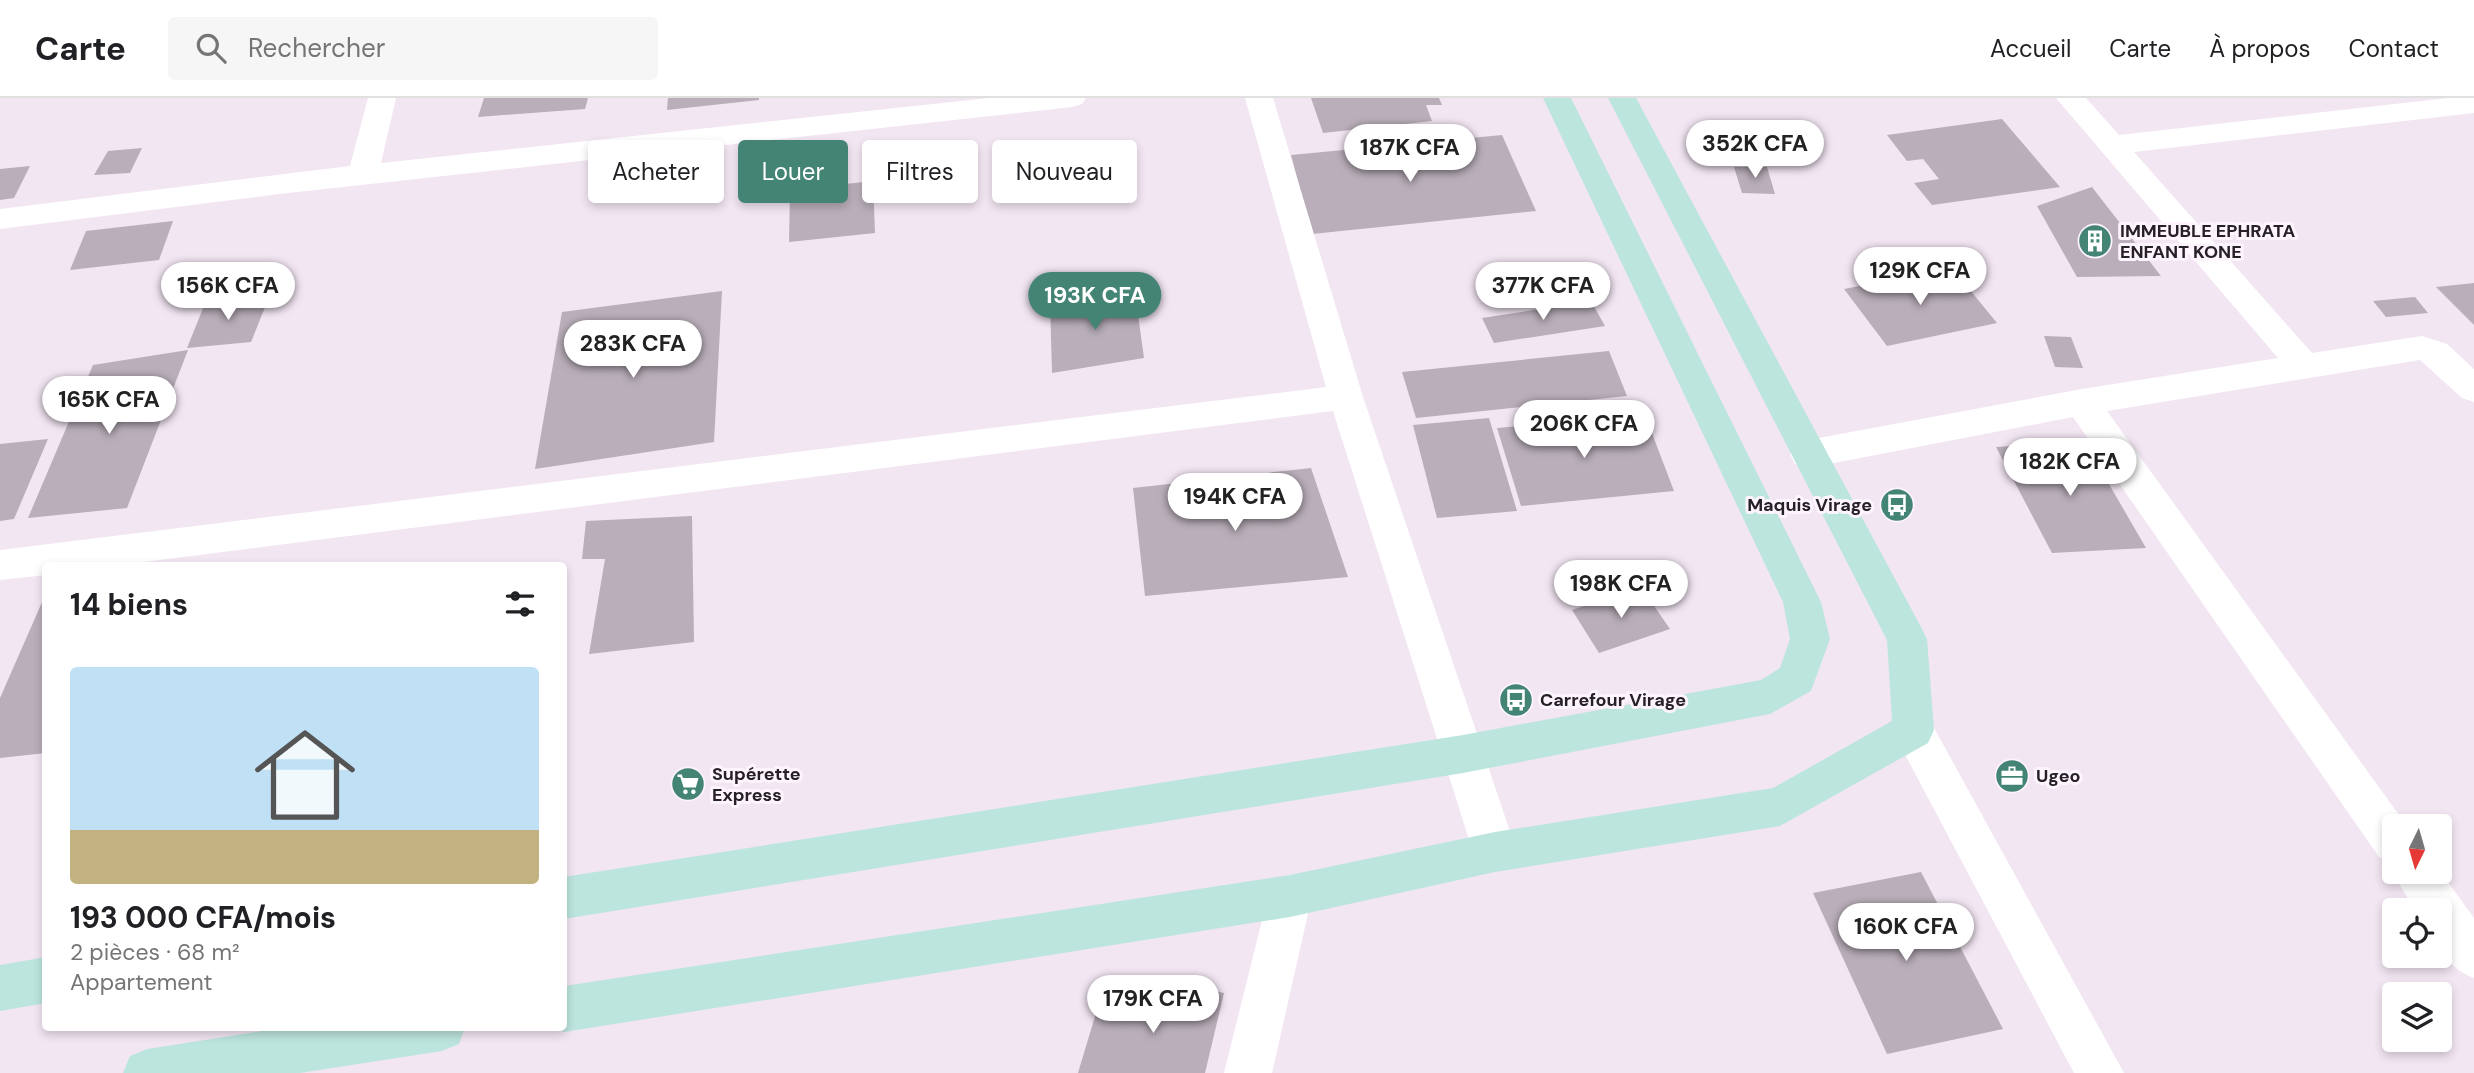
<!DOCTYPE html>
<html lang="fr">
<head>
<meta charset="utf-8">
<style>
  :root { --surface:#fff; --page:#f6f6f6; --text:#202124; --muted:#757577; --line:#e0e0e0; --accent:#438474 }
  body { margin:0; font-family:"DM Sans",sans-serif; background:var(--page); color:var(--text); height:100vh; display:flex; flex-direction:column; font-size:26px; white-space:nowrap }
  * { box-sizing:border-box; margin:0 }
  p { font-size:23px; color:var(--muted) }
  .icon { flex:none; width:38px; height:38px; fill:none; stroke:currentColor; stroke-width:2; stroke-linecap:round; stroke-linejoin:round }
  .map { position:relative; flex:1; overflow:hidden }
  .panel { position:absolute; left:42px; top:464px; width:525px; height:469px; display:flex; flex-direction:column; background:var(--surface); border-radius:7px; box-shadow:0 4px 10px #0003 }
  .panel>* { flex:none }
  .hud { position:absolute; left:588px; top:42px; width:665px; height:63px; display:flex; gap:14px }
  .needle { width:46px; rotate:185deg }
  .buttons { position:absolute; left:2382px; top:716px; display:grid; gap:14px }
  .buttons a { display:grid; place-items:center; width:70px; height:70px; border-radius:7px; background:var(--surface); box-shadow:0 4px 10px #0003; font-size:35px }
  .price { position:absolute; translate:-50% -60px; padding:0 16px; border-radius:24px; background:#fff; color:#222; font-size:23px; line-height:46px; filter:drop-shadow(0 2px 4px #0008) }
  .price::after { content:''; position:absolute; left:50%; top:42px; width:21px; height:16px; margin-left:-10px; background:inherit; clip-path:polygon(0 0,100% 0,50% 100%) }
  .price.on { background:var(--accent); color:#fff }
  ul { padding:0; list-style:none }
  li { display:grid; align-content:center; gap:14px; height:371px; padding:0 28px }
  li span { display:grid; place-items:center; height:217px; border-radius:7px; color:#555 }
  li>.icon { margin-inline-start:auto }
  span .icon { width:126px; height:126px; fill:#fffc; stroke-width:1 }
  li b { font-size:30px }
  h2 { display:flex; justify-content:space-between; align-items:center; height:84px; padding:0 28px; font-size:30px }
  .chip { padding:0 24px; border-radius:7px; background:var(--surface); box-shadow:0 4px 10px #0003; font-size:24px; line-height:63px }
  .chip.on { background:var(--accent); color:#fff }
  header { display:flex; align-items:center; gap:42px; box-sizing:border-box; height:98px; padding:0 35px; background:var(--surface); border-bottom:2px solid var(--line) }
  header strong { font-size:33px }
  nav { display:flex; gap:38px; margin-inline-start:auto; font-size:24px }
  .search { width:490px; height:63px; background:var(--page); display:flex; align-items:center; gap:18px; box-sizing:border-box; padding:0 24px; border-radius:7px; color:var(--muted); font-size:26px }
  .map>svg:first-child { display:block }
  .building { fill:#b9aeb9 }
  .lines { fill:none; stroke-linecap:round; stroke-linejoin:round }
  .minor { fill:#fff; fill-rule:evenodd }
  .secondary { fill:#bce5dd; fill-rule:evenodd }
  .labels { text-anchor:middle; stroke-width:6; stroke-linejoin:round; paint-order:stroke }
  .poi-label { font-size:18px; font-weight:bold; fill:#262126; stroke:#fef4fe; text-anchor:start }
</style>
</head>
<body>
<header>
<strong>Carte</strong>
<div class="search"><svg class="icon" aria-label="search" viewBox="0 0 24 24"><circle cx="10" cy="10" r="6"/><path d="M15 15l6 6"/></svg>Rechercher</div>
<nav><a>Accueil</a><a>Carte</a><a>À propos</a><a>Contact</a></nav>
</header>
<div class="map">
<svg width="2474" height="975" viewBox="0 0 2474 975">
  <rect width="100%" height="100%" fill="#f2e6f3"/>
  <path class="building" d="M 484,0 L 588,0 L 585,11 L 478,19 Z
    M 668,0 L 759,0 L 759,2 L 667,12 Z
    M 1311,0 L 1439,0 L 1442,7 L 1426,7 L 1432,23 L 1323,35 Z
    M 2002,21 L 2060,89 L 1932,107 L 1914,85 L 1939,81 L 1923,61 L 1907,63 L 1887,37 Z
    M 1502,37 L 1536,113 L 1312,136 L 1291,57 Z
    M 142,50 L 130,75 L 94,77 L 108,53 Z
    M 30,68 L 14,100 L 0,102 L 0,71 Z
    M 1734,69 L 1767,69 L 1775,96 L 1742,95 Z
    M 873,83 L 875,135 L 789,144 L 790,92 Z
    M 2092,89 L 2161,178 L 2077,179 L 2037,108 Z
    M 173,123 L 159,162 L 70,172 L 86,133 Z
    M 1952,170 L 1997,225 L 1887,248 L 1844,191 Z
    M 2474,185 L 2474,227 L 2436,189 Z
    M 722,193 L 714,344 L 535,371 L 562,214 Z
    M 1135,195 L 1144,260 L 1052,275 L 1050,203 Z
    M 270,197 L 251,244 L 187,250 L 206,203 Z
    M 2415,199 L 2428,215 L 2386,219 L 2373,203 Z
    M 1591,203 L 1605,228 L 1494,245 L 1482,220 Z
    M 2044,238 L 2071,239 L 2083,270 L 2055,269 Z
    M 188,252 L 127,410 L 28,420 L 93,267 Z
    M 1609,253 L 1627,298 L 1416,320 L 1402,274 Z
    M 1645,317 L 1674,393 L 1521,408 L 1497,330 Z
    M 1489,320 L 1517,413 L 1437,420 L 1413,327 Z
    M 48,341 L 14,421 L 0,423 L 0,346 Z
    M 2084,343 L 2146,450 L 2052,455 L 1996,349 Z
    M 1311,370 L 1348,479 L 1145,498 L 1133,390 Z
    M 692,418 L 694,544 L 589,556 L 605,461 L 582,461 L 586,423 Z
    M 1641,489 L 1670,531 L 1599,555 L 1572,512 Z
    M 46,495 L 46,655 L 0,660 L 0,600 Z
    M 1921,774 L 2003,931 L 1887,956 L 1813,795 Z
    M 1181,885 L 1224,895 L 1205,975 L 1078,975 L 1102,895 L 1174,912 Z"/>
  <g class="lines">
    <path class="minor" d="M 368,0 L 396,0 L 381,65 L 989,0 L 1086,0 L 1082,6 L 1072,9 L 279,96 L 0,131 L 0,111 L 350,68 Z
      M 1245,0 L 1273,0 L 1363,299 L 1517,754 L 1510,768 L 1495,774 L 1480,768 L 1473,754 L 1333,313 L 120,467 L 46,467 L 46,477 L 0,482 L 0,452 L 1326,289 Z
      M 2056,0 L 2086,0 L 2119,37 L 2448,0 L 2474,0 L 2474,15 L 2134,54 L 2312,255 L 2422,238 L 2447,246 L 2474,271 L 2474,304 L 2462,300 L 2420,262 L 2107,313 L 2407,728 L 2394,728 L 2394,765 L 2379,759 L 2073,319 L 1808,370 L 1795,366 L 1790,356 L 1795,346 L 1808,342 L 2082,291 L 2278,260 Z
      M 1913,614 L 1928,619 L 2124,975 L 2074,975 L 1892,632 L 1898,619 Z
      M 2394,769 L 2394,774 L 2440,773 L 2474,820 L 2474,880 C 2440,867 2440,845 2440,812 L 2415,812 L 2392,774 Z
      M 1290,777 L 1306,783 L 1312,798 L 1272,975 L 1224,975 L 1268,798 L 1274,783 Z"/>
    <path class="secondary" d="M 1543,0 L 1571,0 L 1821,504 L 1830,541 L 1811,593 L 1770,616 L 1463,675 L 564,821 L 564,779 L 1463,637 L 1761,582 L 1780,570 L 1790,541 L 1783,504 Z
      M 1608,0 L 1636,0 L 1921,529 L 1927,541 L 1934,632 L 1928,645 L 1780,728 L 1495,774 L 1290,819 L 564,934 L 552,929 L 564,929 L 564,888 L 1290,777 L 1495,734 L 1773,690 L 1892,623 L 1887,542 Z
      M 46,859 L 46,905 L 0,913 L 0,867 Z
      M 288,929 L 465,929 L 459,946 L 442,953 L 300,975 L 123,975 L 130,958 L 147,951 Z"/>
  </g>
  <defs>
    <g id="building-disc" transform="scale(1.75)"><circle r="9.5" fill="#438474" stroke="#fef4fe"/><path d="M-4-6H4V6H1V3H-1V6H-4ZM-2.5-4.3h1.7v1.8h-1.7ZM.8-4.3h1.7v1.8H.8ZM-2.5-1h1.7V.8h-1.7ZM.8-1h1.7V.8H.8Z" fill="#fff"/></g>
    <g id="bus-disc" transform="scale(1.75)"><circle r="9.5" fill="#438474" stroke="#fef4fe"/><path d="M-5-6H5V4H4V6H2V4H-2V6H-4V4H-5ZM-3.5-4V0h7V-4ZM-3.5 1.2v1.5H-2V1.2ZM2 1.2v1.5H3.5V1.2Z" fill="#fff"/></g>
    <g id="office-disc" transform="scale(1.75)"><circle r="9.5" fill="#438474" stroke="#fef4fe"/><path d="M-6-3h4V-5.5h4V-3h4V5H-6ZM-1-4.5V-3h2v-1.5ZM-6 0V1H6V0Z" fill="#fff"/></g>
    <g id="supermarket-disc" transform="scale(1.75)"><circle r="9.5" fill="#438474" stroke="#fef4fe"/><path d="M-6-5.5h2.5l.6 2H6L4.5 2H-2.5L-4.4-4H-6ZM-1.5 3.2a1.3 1.3 0 1 0 .1 0ZM3 3.2a1.3 1.3 0 1 0 .1 0Z" fill="#fff"/></g>
  </defs>
  <g fill-rule="evenodd">
    <use href="#building-disc" x="2095" y="143"/>
    <use href="#bus-disc" x="1897" y="407"/>
    <use href="#bus-disc" x="1516" y="602"/>
    <use href="#office-disc" x="2012" y="678"/>
    <use href="#supermarket-disc" x="688" y="686"/>
  </g>
  <g class="labels">
    <g class="poi-label">
      <text x="2120" y="139">IMMEUBLE EPHRATA<tspan x="2120" dy="21">ENFANT KONE</tspan></text>
      <text x="1872" y="413" text-anchor="end">Maquis Virage</text>
      <text x="1540" y="608">Carrefour Virage</text>
      <text x="712" y="682">Supérette<tspan x="712" dy="21">Express</tspan></text>
      <text x="2036" y="684">Ugeo</text>
    </g>
  </g>
</svg>
<div class="buttons">
<a><svg class="needle" viewBox="-14 -14 28 28"><path d="M0-13l5 13h-10z" fill="#e53935"/><path d="M0 13l5-13h-10z" fill="#757577"/></svg></a>
<a><svg class="icon" aria-label="locate" viewBox="0 0 24 24"><circle cx="12" cy="12" r="6"/><path d="M12 2v4M12 18v4M2 12h4M18 12h4"/></svg></a>
<a><svg class="icon" aria-label="layers" viewBox="0 0 24 24"><path d="M12 4l9 5-9 5-9-5zM3 14l9 5 9-5"/></svg></a>
</div>
<b class="price" style="left:1755px;top:82px">352K CFA</b>
<b class="price" style="left:1410px;top:86px">187K CFA</b>
<b class="price" style="left:1920px;top:209px">129K CFA</b>
<b class="price" style="left:228px;top:224px">156K CFA</b>
<b class="price" style="left:1543px;top:224px">377K CFA</b>
<b class="price on" style="left:1095px;top:234px">193K CFA</b>
<b class="price" style="left:633px;top:282px">283K CFA</b>
<b class="price" style="left:109px;top:338px">165K CFA</b>
<b class="price" style="left:1584px;top:362px">206K CFA</b>
<b class="price" style="left:2070px;top:400px">182K CFA</b>
<b class="price" style="left:1235px;top:435px">194K CFA</b>
<b class="price" style="left:1621px;top:522px">198K CFA</b>
<b class="price" style="left:1906px;top:865px">160K CFA</b>
<b class="price" style="left:1153px;top:937px">179K CFA</b>
<div class="hud">
<a class="chip">Acheter</a>
<a class="chip on">Louer</a>
<a class="chip">Filtres</a>
<a class="chip">Nouveau</a>
</div>
<section class="panel">
<h2>14 biens<svg class="icon" aria-label="filters" viewBox="0 0 24 24"><path d="M4 7h16M4 17h16"/><circle cx="9" cy="7" r="2"/><circle cx="15" cy="17" r="2"/></svg></h2>
<ul>
<li><span style="background:linear-gradient(#bfe0f5 75%,#c2b280 0)"><svg class="icon" aria-label="home" viewBox="0 0 24 24"><path d="M3 11l9-7 9 7M6 9v11h12V9"/></svg></span><div><b>193 000 CFA/mois</b><p>2 pièces · 68 m²</p><p>Appartement</p></div></li>
</ul>
</section>
</div>
</body>
</html>
